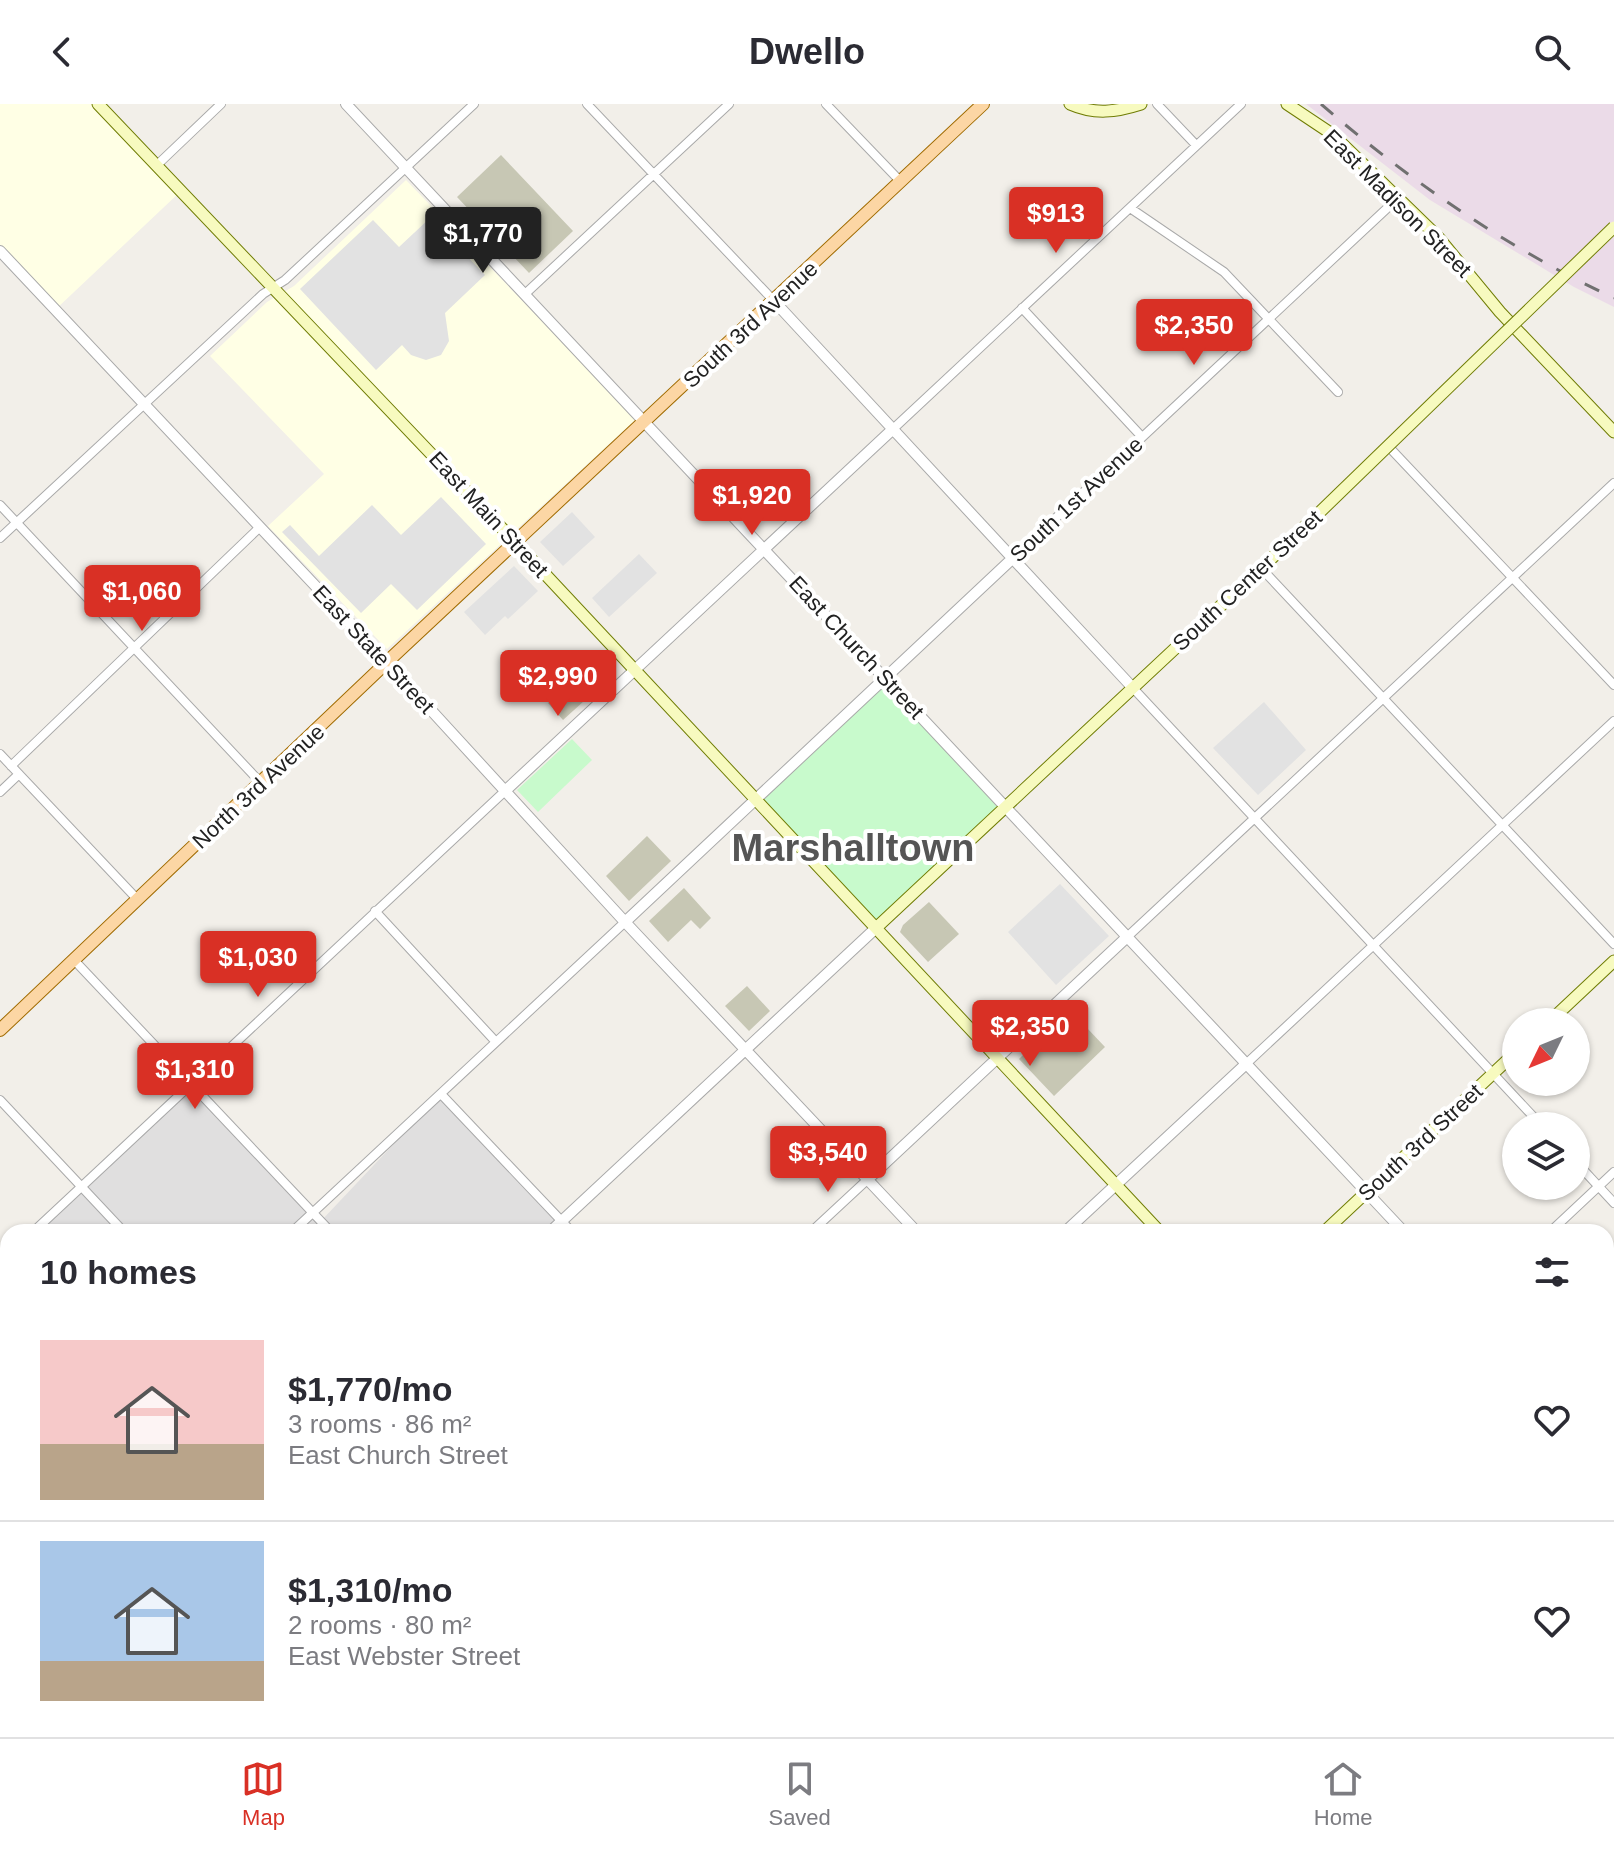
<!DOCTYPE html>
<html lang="en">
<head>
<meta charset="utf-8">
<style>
  :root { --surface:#fff; --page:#f2f2f3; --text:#2b2b33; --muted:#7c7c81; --line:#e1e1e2; --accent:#d93025 }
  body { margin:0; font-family:Helvetica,sans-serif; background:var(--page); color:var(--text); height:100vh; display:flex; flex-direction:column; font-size:30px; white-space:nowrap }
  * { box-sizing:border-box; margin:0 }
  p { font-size:26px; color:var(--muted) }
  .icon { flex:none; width:44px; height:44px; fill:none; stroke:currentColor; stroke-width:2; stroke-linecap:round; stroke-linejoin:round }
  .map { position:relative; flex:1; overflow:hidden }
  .sheet { position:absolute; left:0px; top:1120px; width:1614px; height:514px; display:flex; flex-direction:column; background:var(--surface); border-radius:24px 24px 0 0; box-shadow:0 2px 6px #0004 }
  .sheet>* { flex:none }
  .needle { width:52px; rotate:227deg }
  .buttons { position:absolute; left:1502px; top:904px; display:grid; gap:16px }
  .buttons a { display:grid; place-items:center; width:88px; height:88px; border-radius:50%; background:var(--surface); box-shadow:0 2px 6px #0004; font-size:40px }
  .price { position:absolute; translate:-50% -68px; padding:0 18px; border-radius:8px; background:var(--accent); color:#fff; font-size:26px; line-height:52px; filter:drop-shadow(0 2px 4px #0008) }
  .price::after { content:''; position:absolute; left:50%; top:48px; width:24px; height:18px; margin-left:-12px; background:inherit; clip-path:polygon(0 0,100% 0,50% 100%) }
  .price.current { background:#222; color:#fff }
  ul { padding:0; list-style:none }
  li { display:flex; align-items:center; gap:24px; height:200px; padding:0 40px }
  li+li { border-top:2px solid var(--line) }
  li span { display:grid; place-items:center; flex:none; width:224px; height:160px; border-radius:0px; color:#555 }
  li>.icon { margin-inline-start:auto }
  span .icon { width:96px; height:96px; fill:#fffc; stroke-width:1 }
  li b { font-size:34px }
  h2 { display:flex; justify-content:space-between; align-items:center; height:96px; padding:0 40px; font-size:34px }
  header { display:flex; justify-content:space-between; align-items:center; height:104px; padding:0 40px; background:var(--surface); font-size:36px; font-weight:700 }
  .tab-bar { display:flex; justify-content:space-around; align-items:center; height:112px; border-top:2px solid var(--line); background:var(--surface); font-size:22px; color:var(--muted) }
  .tab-bar a { display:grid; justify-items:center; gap:4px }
  .tab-bar .current { color:var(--accent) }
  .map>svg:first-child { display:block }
  .residential { fill:#e0dfdf }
  .industrial { fill:#ebdbe8 }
  .education { fill:#ffffe5 }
  .construction { fill:#c7c7b4 }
  .park { fill:#c8facc }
  .parking { fill:#e2e2e2 }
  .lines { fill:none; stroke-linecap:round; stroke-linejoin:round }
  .minor-casing { stroke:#a9a9a9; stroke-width:10 }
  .tertiary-casing { stroke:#a9a9a9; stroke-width:12 }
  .secondary-casing { stroke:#707d05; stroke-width:13 }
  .primary-casing { stroke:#a06b00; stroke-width:14 }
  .minor { stroke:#fff; stroke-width:8 }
  .tertiary { stroke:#fff; stroke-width:10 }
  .secondary { stroke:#f7fabf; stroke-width:11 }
  .primary { stroke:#fcd6a4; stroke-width:12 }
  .rail { stroke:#707070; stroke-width:3; stroke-dasharray:16 16; stroke-linecap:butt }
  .secondary-bridge-casing { stroke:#707d05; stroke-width:13; stroke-linecap:butt }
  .secondary-bridge { stroke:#f7fabf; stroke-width:11 }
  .labels { text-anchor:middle; stroke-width:8; stroke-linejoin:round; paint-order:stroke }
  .street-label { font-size:22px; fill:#222; stroke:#fff }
  .town-label { font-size:38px; font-weight:bold; fill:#555; stroke:#fff }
</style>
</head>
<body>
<header><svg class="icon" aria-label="back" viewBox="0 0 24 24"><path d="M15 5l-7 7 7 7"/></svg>Dwello<svg class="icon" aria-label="search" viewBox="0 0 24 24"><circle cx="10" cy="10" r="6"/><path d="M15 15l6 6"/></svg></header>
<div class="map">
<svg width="1614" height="1633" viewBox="0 0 1614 1633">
  <rect width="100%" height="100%" fill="#f2efe9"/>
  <path class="residential" d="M 191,980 L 321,1117 L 441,990 L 569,1128 L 33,1128 Z
    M 385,1626 L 534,1626 L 526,1633 L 391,1633 Z"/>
  <path class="industrial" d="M 1306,0 L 1614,0 L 1614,203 L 1574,183 L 1430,96 Z"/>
  <path class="education" d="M 0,0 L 98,0 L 180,88 L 55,206 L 0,147 Z
    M 406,76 L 636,315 L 387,545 L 268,422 L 324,370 L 210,252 L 267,198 L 294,182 Z
    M 1018,1626 L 1136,1626 L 1129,1633 L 1010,1633 Z"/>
  <path class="construction" d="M 501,51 L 573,127 L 529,169 L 457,93 Z
    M 600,552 L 615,569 L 563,616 L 548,599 Z
    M 647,732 L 671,757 L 629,797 L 606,772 Z
    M 684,784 L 711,814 L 700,825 L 691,816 L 668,838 L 649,817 Z
    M 929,798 L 959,830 L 928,858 L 900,828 L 903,821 Z
    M 747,882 L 770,907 L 749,927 L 725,902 Z
    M 1069,905 L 1105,943 L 1054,992 L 1019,955 Z"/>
  <path class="park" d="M 885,574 L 1006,702 L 876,824 L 755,696 Z
    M 572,635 L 592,656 L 538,708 L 517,686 Z"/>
  <path class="parking" d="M 430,114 L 485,171 L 445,209 L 449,237 L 441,251 L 426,256 L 411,251 L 402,241 L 376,266 L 300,185 L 373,116 L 399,143 Z
    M 441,393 L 486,440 L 417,506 L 391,480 L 361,509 L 282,428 L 290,421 L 319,452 L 372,401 L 401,431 Z
    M 572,408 L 595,433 L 563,462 L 540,438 Z
    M 639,450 L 657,469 L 609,513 L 592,494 Z
    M 514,462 L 538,487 L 508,515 L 505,512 L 485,531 L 464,508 Z
    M 1264,598 L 1306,646 L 1258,691 L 1213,644 Z
    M 1060,780 L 1109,832 L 1056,881 L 1008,828 Z"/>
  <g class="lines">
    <g class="minor-casing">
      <path id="minor" d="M 587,0 L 774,197
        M 826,0 L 901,78
        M 1157,0 L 1196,41
        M 156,62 L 221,0
        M 1130,104 L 1224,168 L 1338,288
        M 525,190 L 729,0
        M 1022,204 L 1142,333
        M 893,325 L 1241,0
        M 1388,342 L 1614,581
        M 0,401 L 261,679
        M 0,434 L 263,190 L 285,176 L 474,0
        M 1013,454 L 1397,95
        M 1261,464 L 1614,840
        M 1132,583 L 1542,1022
        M 0,650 L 138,796
        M 11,662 L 260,423
        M 0,688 L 19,670
        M 375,807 L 496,938
        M 1126,834 L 1614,379
        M 74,856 L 331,1128
        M 1246,960 L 1614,617
        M 441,990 L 572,1128
        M 0,996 L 124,1128
        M 1576,1058 L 1614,1099
        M 33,1128 L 505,687
        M 292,1128 L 625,818
        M 811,1128 L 867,1076
        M 1550,1128 L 1614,1068
        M 0,1159 L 8,1151
        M 0,1214 L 8,1223
        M 1606,1316 L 1614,1308
        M 0,1399 L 8,1391
        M 1606,1549 L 1614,1542
        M 0,1562 L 8,1570
        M 385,1626 L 391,1633
        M 584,1626 L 591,1633
        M 906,1626 L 913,1633
        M 1143,1626 L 1150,1633
        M 272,1633 L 280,1626
        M 526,1633 L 534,1626
        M 1010,1633 L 1018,1626
        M 1267,1633 L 1274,1626
        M 1409,1633 L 1417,1626"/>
    </g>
    <g class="tertiary-casing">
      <path id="tertiary" d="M 346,0 L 1404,1128
        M 0,147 L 387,558 L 625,818 L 917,1128
        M 774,197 L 1132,583
        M 505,687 L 893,325
        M 625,818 L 1013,454
        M 867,1076 L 1126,834
        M 550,1128 L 876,824
        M 1065,1128 L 1246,960
        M 1606,1346 L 1614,1355
        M 45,1626 L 46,1633
        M 1382,1626 L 1389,1633
        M 786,1633 L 793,1626"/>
    </g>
    <g class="secondary-casing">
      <path id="secondary" d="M 98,0 L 516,439 L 1160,1128
        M 1070,0 C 1095,11 1116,8 1141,0
        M 1287,0 L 1332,30 L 1438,133 L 1500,208 L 1614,328
        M 876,824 L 1289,438
        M 1549,918 L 1614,857
        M 1324,1128 L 1516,948
        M 1606,1605 L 1614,1614"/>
    </g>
    <g class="primary-casing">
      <path id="primary" d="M 0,926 L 387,558 L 983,0"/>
    </g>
    <use href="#minor" class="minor"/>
    <use href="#tertiary" class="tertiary"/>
    <use href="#secondary" class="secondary"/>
    <use href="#primary" class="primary"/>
    <path class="rail" d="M 1321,0 C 1408,76 1509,145 1614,194"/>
    <g class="secondary-bridge-casing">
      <path id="secondary-bridge" d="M 1289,438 L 1614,123"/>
    </g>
    <use href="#secondary-bridge" class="secondary-bridge"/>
  </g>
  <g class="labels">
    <g class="street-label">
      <text transform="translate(1398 99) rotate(45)" y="8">East Madison Street</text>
      <text transform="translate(750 220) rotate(-43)" y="8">South 3rd Avenue</text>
      <text transform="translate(1076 395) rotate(-43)" y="8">South 1st Avenue</text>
      <text transform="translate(489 410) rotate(47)" y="8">East Main Street</text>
      <text transform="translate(1247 476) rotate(-43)" y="8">South Center Street</text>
      <text transform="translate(857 543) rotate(47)" y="8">East Church Street</text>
      <text transform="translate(374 545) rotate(47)" y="8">East State Street</text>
      <text transform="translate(258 682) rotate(-43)" y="8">North 3rd Avenue</text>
      <text transform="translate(1420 1038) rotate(-43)" y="8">South 3rd Street</text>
    </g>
    <g class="town-label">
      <text x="853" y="757">Marshalltown</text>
    </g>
  </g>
</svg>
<div class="buttons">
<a><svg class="needle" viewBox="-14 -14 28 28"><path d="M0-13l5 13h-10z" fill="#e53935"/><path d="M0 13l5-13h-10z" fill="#7c7c81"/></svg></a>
<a><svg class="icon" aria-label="layers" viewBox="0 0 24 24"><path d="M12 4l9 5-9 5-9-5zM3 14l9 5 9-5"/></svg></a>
</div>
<b class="price" style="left:1056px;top:151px">$913</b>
<b class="price current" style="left:483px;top:171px">$1,770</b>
<b class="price" style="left:1194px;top:263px">$2,350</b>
<b class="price" style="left:752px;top:433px">$1,920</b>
<b class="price" style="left:142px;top:529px">$1,060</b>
<b class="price" style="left:558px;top:614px">$2,990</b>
<b class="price" style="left:258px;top:895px">$1,030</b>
<b class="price" style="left:1030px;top:964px">$2,350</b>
<b class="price" style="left:195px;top:1007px">$1,310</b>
<b class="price" style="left:828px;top:1090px">$3,540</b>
<section class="sheet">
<h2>10 homes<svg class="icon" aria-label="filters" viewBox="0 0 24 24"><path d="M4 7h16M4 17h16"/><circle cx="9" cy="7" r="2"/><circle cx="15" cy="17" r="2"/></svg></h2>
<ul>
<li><span style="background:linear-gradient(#f6c9c9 65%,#b9a48a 0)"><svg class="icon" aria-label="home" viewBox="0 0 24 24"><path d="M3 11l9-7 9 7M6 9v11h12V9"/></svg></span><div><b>$1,770/mo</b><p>3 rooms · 86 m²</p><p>East Church Street</p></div><svg class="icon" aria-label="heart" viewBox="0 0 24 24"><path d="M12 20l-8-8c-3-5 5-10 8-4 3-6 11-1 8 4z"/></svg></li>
<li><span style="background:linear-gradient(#a9c7e8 75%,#b9a48a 0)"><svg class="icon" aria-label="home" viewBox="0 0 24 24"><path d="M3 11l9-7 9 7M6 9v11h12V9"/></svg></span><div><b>$1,310/mo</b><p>2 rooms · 80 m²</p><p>East Webster Street</p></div><svg class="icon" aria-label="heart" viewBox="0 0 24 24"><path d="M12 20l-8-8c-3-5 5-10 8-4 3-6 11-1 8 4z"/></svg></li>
</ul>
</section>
</div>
<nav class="tab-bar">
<a class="current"><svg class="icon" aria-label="map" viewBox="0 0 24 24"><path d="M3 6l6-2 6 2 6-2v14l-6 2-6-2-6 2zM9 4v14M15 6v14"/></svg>Map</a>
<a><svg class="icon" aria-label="saved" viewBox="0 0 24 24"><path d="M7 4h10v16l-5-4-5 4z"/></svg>Saved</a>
<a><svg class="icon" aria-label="home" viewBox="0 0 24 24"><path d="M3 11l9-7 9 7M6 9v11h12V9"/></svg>Home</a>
</nav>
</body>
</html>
